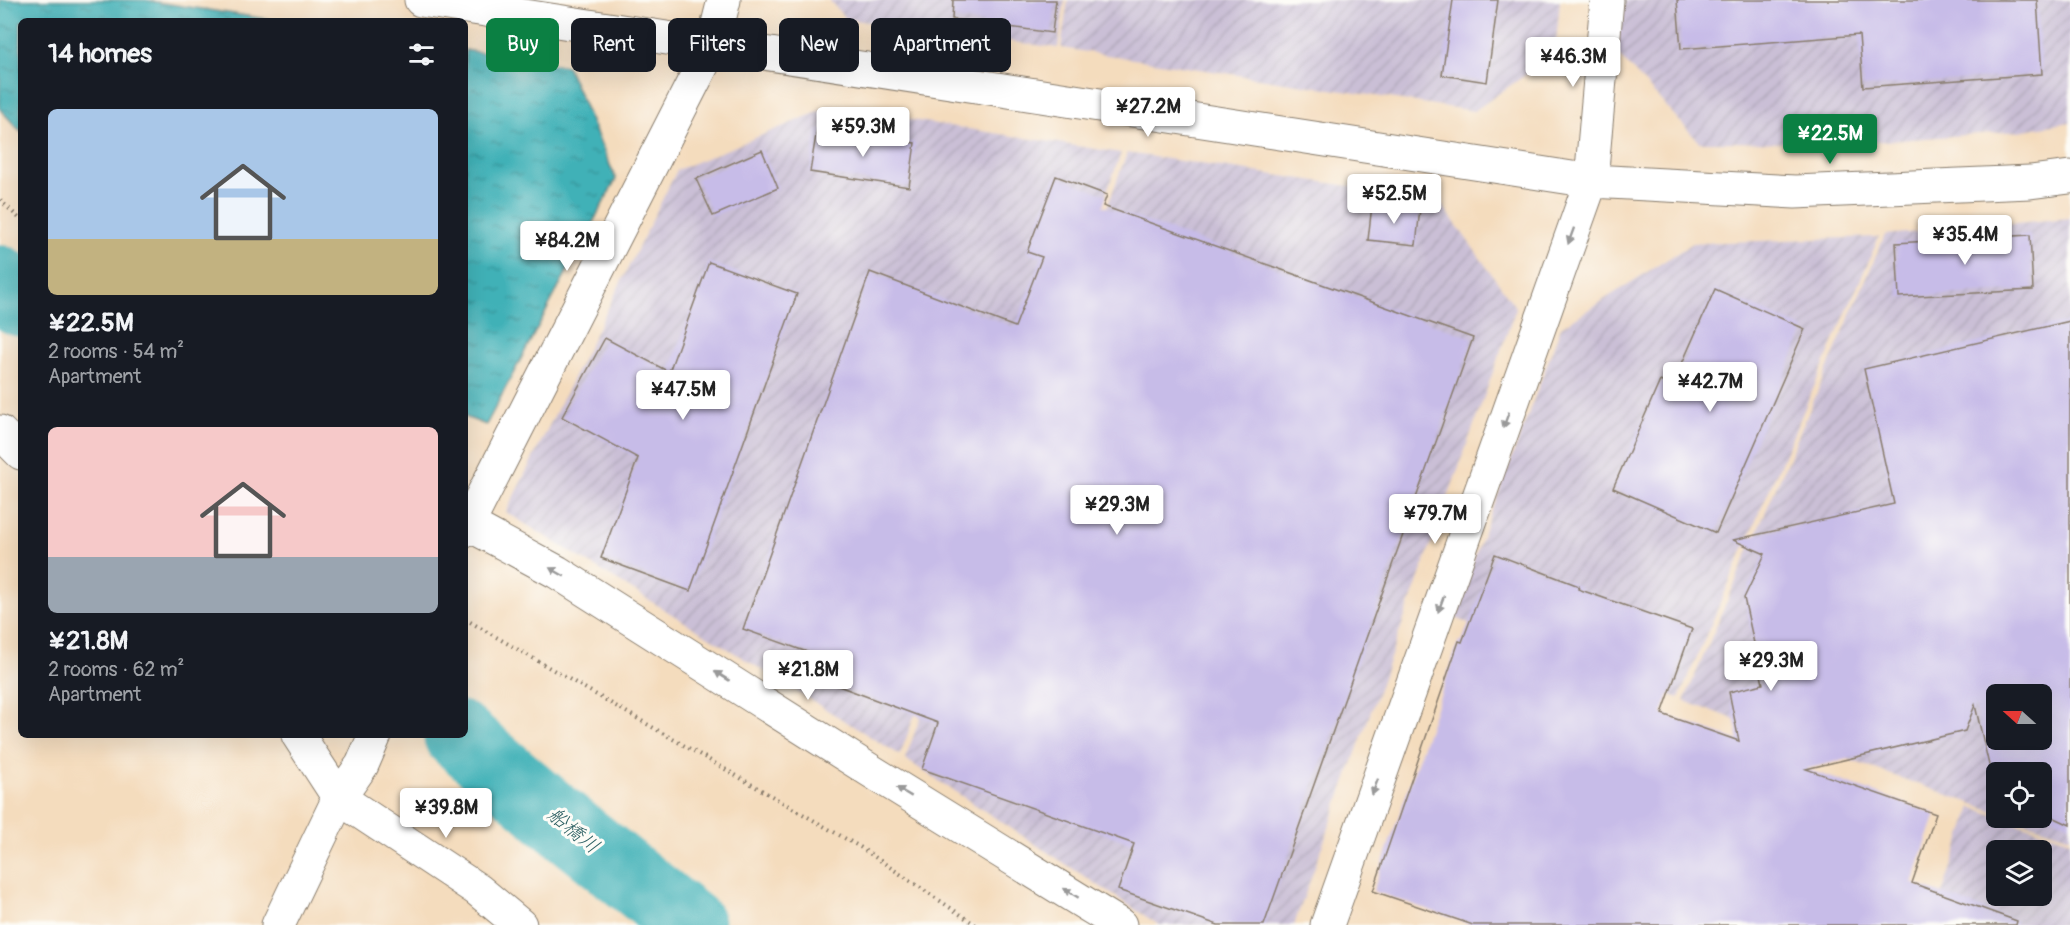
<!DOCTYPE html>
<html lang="en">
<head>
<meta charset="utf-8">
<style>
  :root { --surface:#171b24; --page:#20242c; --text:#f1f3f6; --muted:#9ea1a6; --accent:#0b8043 }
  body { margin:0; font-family:Pangolin,"Klee One",sans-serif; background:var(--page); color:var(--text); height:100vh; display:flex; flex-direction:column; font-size:22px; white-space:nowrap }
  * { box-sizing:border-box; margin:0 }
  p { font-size:20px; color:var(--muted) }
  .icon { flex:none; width:33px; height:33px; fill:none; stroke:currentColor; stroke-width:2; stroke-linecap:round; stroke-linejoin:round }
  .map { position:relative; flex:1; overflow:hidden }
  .sheet { position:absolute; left:18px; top:18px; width:450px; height:720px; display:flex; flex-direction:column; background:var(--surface); border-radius:9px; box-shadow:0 6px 24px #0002 }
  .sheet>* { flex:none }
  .hud { position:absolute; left:486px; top:18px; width:570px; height:54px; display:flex; gap:12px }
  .needle { width:39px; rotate:291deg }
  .buttons { position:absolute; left:1986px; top:684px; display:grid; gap:12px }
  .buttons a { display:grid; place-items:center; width:66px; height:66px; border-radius:9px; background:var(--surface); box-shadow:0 6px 24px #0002; font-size:30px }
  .price { position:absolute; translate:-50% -51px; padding:0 14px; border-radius:6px; background:#fff; color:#222; font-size:20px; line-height:39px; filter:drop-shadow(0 2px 3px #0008) }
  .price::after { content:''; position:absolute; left:50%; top:36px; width:18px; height:14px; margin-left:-9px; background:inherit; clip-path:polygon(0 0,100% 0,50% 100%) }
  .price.active { background:var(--accent); color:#fff }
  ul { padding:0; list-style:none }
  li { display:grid; align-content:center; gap:12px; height:318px; padding:0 30px }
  li span { display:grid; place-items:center; height:186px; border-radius:9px; color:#555 }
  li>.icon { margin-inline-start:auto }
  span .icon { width:108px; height:108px; fill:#fffc; stroke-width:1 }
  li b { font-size:26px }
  h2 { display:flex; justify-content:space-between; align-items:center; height:72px; padding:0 30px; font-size:26px }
  .pill { padding:0 21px; border-radius:9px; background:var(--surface); box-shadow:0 6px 24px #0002; font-size:21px; line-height:54px }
  .pill.active { background:var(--accent); color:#fff }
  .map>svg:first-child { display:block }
  .industrial { fill:url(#industrial-furrows); fill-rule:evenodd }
  .water { fill:url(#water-ripples); stroke:#2e666a; stroke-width:1.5 }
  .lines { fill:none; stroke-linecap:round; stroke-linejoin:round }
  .river { stroke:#40b1b7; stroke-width:70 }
  .building { fill:#c7bce8; fill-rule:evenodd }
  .minor-casing { stroke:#887c6c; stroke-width:35 }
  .path { stroke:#887c6c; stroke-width:4; stroke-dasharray:1.5 4.5; stroke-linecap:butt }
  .minor { stroke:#fff; stroke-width:33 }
  .oneway { fill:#999 }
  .labels { text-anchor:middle; stroke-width:6; stroke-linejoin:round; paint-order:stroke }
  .water-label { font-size:20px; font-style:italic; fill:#2c5f62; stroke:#fdfcf7 }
</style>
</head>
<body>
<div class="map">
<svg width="2070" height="925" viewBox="0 0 2070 925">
  <defs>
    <pattern id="industrial-furrows" width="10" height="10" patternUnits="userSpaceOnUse" patternTransform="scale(1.5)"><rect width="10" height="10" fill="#cabfd6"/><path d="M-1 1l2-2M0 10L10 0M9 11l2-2" fill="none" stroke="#ada4b7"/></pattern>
    <pattern id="water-ripples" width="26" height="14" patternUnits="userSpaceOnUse" patternTransform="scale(1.5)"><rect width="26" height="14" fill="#40b1b7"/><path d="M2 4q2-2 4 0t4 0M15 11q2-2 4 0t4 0" fill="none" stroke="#358f94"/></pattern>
  </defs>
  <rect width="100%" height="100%" fill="#fdfcf7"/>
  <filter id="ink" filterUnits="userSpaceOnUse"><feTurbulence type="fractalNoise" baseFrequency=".0167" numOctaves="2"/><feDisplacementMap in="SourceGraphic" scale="12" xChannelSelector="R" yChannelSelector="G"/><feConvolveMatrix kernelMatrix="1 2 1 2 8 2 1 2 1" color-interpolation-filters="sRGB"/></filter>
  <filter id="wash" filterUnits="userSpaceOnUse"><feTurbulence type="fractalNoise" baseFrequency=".008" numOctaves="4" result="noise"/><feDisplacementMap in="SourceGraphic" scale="24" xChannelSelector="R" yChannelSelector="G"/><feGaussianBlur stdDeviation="1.35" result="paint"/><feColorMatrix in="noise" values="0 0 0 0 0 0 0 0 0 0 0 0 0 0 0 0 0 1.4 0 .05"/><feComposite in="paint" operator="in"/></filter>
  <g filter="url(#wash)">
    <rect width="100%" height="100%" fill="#f4dcbd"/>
    <path class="industrial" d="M 829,0 L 1065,0 L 1058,48 L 846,19 Z
      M 1068,0 L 1560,0 L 1555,54 L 1474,111 L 1061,48 Z
      M 1620,0 L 2070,0 L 2070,122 L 2019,131 L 1860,143 L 1699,142 L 1615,51 Z
      M 830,107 L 1121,153 L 900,755 L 506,512 L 677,170 Z
      M 1127,153 L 1438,199 L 1516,308 L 1294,925 L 1159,925 L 905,759 Z
      M 2070,218 L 2070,837 L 2013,818 L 2042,818 L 2042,772 L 1996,772 L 1996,812 L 1684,701 L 1885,235 ZM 1996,694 L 2042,694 L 2042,740 L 1996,740 Z
      M 1879,237 L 1679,698 L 1452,617 L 1561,327 L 1693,243 Z
      M 1972,807 L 1996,816 L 1996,818 L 2002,818 L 2070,841 L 2070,925 L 1931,925 ZM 1996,850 L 2042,850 L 2042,896 L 1996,896 Z"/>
    <path class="water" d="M 0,0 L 144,0 L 279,21 L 21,21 L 21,132 L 0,109 Z
      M 465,50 L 567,66 L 616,179 L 486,425 L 465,417 Z"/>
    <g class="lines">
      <path class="river" d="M 0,280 L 21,302
        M 458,735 L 551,814 L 690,925"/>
    </g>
    <g id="blocks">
      <path class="building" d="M 953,0 L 1056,0 L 1052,33 L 952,19 Z
        M 1453,0 L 1498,0 L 1487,82 L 1442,75 Z
        M 1677,0 L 2037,0 L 2042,74 L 1863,87 L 1859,35 L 1681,49 Z
        M 817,129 L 915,143 L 909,187 L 810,172 Z
        M 762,150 L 778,188 L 713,216 L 696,179 Z
        M 1056,176 L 1107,195 L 1103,206 L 1473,338 L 1264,925 L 1218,925 L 1118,890 L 1134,844 L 922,769 L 938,723 L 817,678 L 824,658 L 743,629 L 870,272 L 1015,327 L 1042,257 L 1027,252 Z
        M 1372,205 L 1420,209 L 1416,245 L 1368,240 Z
        M 2030,235 L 2033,290 L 1899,297 L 1896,243 Z
        M 709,262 L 797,294 L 690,591 L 601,558 L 638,458 L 562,417 L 605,338 L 669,372 Z
        M 1715,289 L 1805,329 L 1716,533 L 1613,488 L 1660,381 L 1672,386 Z
        M 2070,321 L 2070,825 L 2042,812 L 2042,772 L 1996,772 L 1996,792 L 1995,791 L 1975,705 L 1965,731 L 1806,769 L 1936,814 L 1912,883 L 2017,921 L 2016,925 L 1473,925 L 1373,891 L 1459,641 L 1462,642 L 1495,554 L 1579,586 L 1578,589 L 1692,629 L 1662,714 L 1739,741 L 1729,692 L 1763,684 L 1744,598 L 1765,554 L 1733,540 L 1894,504 L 1864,369 ZM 1996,694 L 2042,694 L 2042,740 L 1996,740 Z"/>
    </g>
  </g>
  <g filter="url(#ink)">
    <use href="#blocks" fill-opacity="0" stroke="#887c6c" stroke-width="1.5"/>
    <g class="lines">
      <g class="minor-casing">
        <path id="minor" d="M 421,0 L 1591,181 L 1795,192 L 2030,182 L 2070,177
          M 0,432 L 21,453
          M 468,524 L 557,572 L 871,771 L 1120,925
          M 465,530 L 713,44 L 724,0
          M 298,735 L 339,798 L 478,890 L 520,925
          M 278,925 L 339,798 L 362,765 L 375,735
          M 1327,925 L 1591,181 L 1607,0"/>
      </g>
      <path class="path" d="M 0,200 L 21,220
        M 465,619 L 860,847 L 976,925"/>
      <use href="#minor" class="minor"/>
    </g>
    <defs><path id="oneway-solid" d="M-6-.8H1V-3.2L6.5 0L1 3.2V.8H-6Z" transform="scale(1.5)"/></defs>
    <g class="oneway">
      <use href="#oneway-solid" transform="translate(1571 236) rotate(110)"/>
      <use href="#oneway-solid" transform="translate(1506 420) rotate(110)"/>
      <use href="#oneway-solid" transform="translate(557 572) rotate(-150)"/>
      <use href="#oneway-solid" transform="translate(1441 604) rotate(110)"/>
      <use href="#oneway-solid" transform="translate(722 676) rotate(-148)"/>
      <use href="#oneway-solid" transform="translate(1375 787) rotate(110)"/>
      <use href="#oneway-solid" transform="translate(904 792) rotate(-149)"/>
      <use href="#oneway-solid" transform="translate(1071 893) rotate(-148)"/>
    </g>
  </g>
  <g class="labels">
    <g class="water-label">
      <text transform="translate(574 830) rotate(39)" y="7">船橋川</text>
    </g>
  </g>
</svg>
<div class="buttons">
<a><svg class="needle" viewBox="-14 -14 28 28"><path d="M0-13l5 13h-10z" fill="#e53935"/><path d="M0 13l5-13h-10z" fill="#9ea1a6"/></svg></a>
<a><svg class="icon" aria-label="locate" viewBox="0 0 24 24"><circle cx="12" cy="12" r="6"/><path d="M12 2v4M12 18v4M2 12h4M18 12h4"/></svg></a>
<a><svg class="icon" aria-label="layers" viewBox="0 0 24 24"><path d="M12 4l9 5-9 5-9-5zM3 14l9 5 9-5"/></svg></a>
</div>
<b class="price" style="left:1573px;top:88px">¥46.3M</b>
<b class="price" style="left:1148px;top:138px">¥27.2M</b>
<b class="price" style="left:863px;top:158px">¥59.3M</b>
<b class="price active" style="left:1830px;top:165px">¥22.5M</b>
<b class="price" style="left:1394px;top:225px">¥52.5M</b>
<b class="price" style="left:1965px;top:266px">¥35.4M</b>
<b class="price" style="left:567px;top:272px">¥84.2M</b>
<b class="price" style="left:1710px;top:413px">¥42.7M</b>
<b class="price" style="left:683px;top:421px">¥47.5M</b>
<b class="price" style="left:1117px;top:536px">¥29.3M</b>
<b class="price" style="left:1435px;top:545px">¥79.7M</b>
<b class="price" style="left:1771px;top:692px">¥29.3M</b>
<b class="price" style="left:808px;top:701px">¥21.8M</b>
<b class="price" style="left:446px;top:839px">¥39.8M</b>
<div class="hud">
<a class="pill active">Buy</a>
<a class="pill">Rent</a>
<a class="pill">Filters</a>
<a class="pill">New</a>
<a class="pill">Apartment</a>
</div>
<section class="sheet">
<h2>14 homes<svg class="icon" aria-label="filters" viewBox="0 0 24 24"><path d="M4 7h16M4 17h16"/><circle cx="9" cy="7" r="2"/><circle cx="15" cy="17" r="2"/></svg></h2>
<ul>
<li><span style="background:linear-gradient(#a9c7e8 70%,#c2b280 0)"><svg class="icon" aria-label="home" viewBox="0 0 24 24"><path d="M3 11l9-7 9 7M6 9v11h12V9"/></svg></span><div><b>¥22.5M</b><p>2 rooms · 54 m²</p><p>Apartment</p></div></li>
<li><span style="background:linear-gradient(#f6c9c9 70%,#9aa5b1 0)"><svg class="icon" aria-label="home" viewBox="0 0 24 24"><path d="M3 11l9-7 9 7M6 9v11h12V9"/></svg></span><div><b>¥21.8M</b><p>2 rooms · 62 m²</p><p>Apartment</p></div></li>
</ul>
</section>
</div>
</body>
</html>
